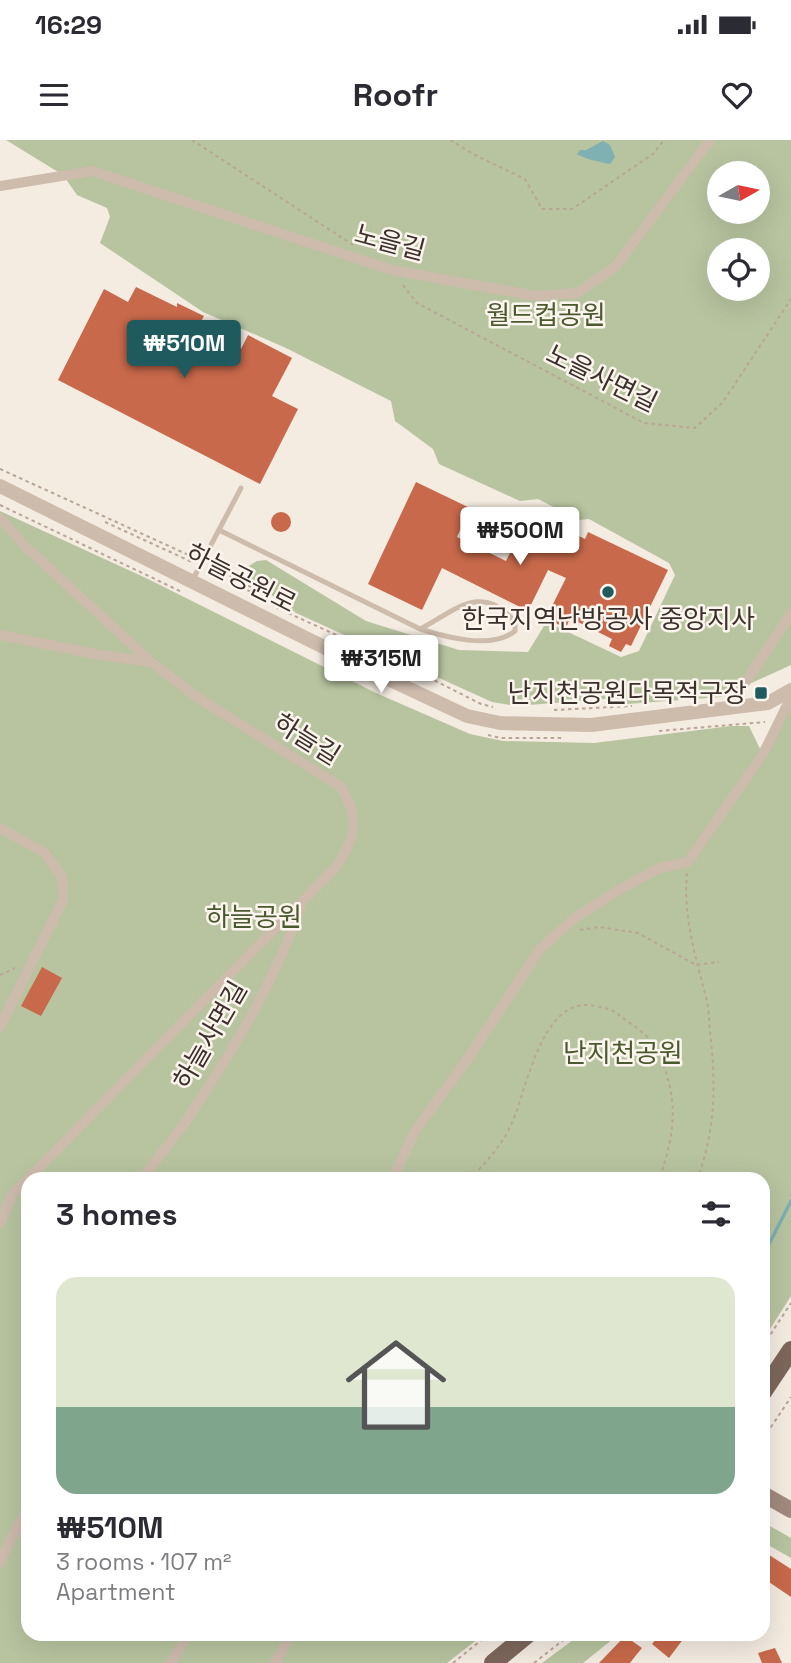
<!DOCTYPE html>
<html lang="en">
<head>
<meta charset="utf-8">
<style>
  :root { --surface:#fff; --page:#f2f2f3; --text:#2b2b33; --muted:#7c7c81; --accent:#1f5a5e }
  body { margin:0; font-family:"Space Grotesk","Noto Sans KR",sans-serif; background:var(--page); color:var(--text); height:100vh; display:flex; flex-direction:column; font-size:26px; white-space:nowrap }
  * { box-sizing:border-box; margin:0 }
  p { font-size:23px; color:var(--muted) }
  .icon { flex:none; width:38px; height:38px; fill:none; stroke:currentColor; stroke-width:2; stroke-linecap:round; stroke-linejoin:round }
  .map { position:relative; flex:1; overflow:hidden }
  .details { position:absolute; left:21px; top:1032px; width:749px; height:469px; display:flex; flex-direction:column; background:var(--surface); border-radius:21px; box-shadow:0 7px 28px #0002 }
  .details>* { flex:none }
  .needle { width:46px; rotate:81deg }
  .controls { position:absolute; left:707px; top:21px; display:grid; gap:14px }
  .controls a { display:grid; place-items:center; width:63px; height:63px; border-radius:50%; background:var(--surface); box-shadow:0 7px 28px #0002; font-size:35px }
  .price { position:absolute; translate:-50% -60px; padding:0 16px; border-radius:7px; background:#fff; color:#222; font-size:23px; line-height:46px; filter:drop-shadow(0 2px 4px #0008) }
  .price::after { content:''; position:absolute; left:50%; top:42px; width:21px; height:16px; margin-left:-10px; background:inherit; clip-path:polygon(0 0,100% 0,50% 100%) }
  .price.active { background:var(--accent); color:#fff }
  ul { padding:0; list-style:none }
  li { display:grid; align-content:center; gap:14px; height:371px; padding:0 35px }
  li span { display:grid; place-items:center; height:217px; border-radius:21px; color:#555 }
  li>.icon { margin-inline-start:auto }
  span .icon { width:126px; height:126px; fill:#fffc; stroke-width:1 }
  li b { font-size:30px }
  h2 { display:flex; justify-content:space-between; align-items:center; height:84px; padding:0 35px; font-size:30px }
  .status { display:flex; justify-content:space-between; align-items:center; height:49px; padding:0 35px; background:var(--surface); direction:ltr }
  .status svg { height:19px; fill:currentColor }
  header { display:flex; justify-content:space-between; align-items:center; height:91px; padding:0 35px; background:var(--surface); font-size:32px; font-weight:700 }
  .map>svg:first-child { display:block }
  .green { fill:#b8c4a0; fill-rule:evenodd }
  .water { fill:#7fb0b2 }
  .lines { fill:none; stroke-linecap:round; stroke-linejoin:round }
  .stream { stroke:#7fb0b2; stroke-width:3.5 }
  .building { fill:#c8694b }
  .path { stroke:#b9a596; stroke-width:2; stroke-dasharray:3.5 3.5; stroke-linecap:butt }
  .service { stroke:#cdbbac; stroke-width:5 }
  .minor { stroke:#cdbbac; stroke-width:10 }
  .tertiary { stroke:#cdbbac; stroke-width:14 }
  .secondary { stroke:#a18a7d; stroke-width:16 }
  .primary { stroke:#7d675c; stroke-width:18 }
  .poi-dot { fill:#1f5a5e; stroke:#fbf5ee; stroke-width:2.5 }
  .labels { text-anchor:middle; stroke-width:5; stroke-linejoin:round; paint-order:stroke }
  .street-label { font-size:26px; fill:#3b302b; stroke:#fbf5ee }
  .park-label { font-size:26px; fill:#4a5a2e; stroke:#fbf5ee }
  .poi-label { font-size:26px; fill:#3b302b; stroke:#fbf5ee }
</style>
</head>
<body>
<div class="status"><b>16:29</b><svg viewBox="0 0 49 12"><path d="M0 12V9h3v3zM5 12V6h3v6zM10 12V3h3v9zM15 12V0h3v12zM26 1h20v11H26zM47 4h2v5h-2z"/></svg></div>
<header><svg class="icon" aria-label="menu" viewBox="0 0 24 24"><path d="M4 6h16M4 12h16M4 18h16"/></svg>Roofr<svg class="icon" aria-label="heart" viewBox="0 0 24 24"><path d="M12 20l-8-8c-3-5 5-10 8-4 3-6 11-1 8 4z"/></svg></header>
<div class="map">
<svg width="791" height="1523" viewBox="0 0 791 1523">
  <rect width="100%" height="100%" fill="#f4ebe1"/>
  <path class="green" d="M 6,0 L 791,0 L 791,525 L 721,557 L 614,565 L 617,558 L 516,566 L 492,562 L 296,473 L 251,440 L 247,434 L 247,427 L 257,421 L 266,420 L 366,481 L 459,510 L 528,512 L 544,486 L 549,483 L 621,517 L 639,511 L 675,435 L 669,423 L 589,379 L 579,380 L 538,359 L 520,361 L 439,324 L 433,309 L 395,281 L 391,261 L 286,208 L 203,172 L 100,103 L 110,77 L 107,68 L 77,55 L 63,35 ZM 719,33 L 758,33 L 758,72 L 719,72 ZM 719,110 L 758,110 L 758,149 L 719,149 Z
    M 0,371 L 148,439 L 376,553 L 470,594 L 503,601 L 594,603 L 731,586 L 749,586 L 762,613 L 791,557 L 791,1156 L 763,1200 L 763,1040 L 28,1040 L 28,1494 L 483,1495 L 447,1523 L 0,1523 Z
    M 763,1382 L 791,1398 L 791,1418 L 763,1402 Z
    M 581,1494 L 618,1495 L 583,1523 L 542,1523 Z"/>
  <path class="water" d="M 603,1 L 610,5 L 615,17 L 610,24 C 603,23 582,18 577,14 L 580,10 L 586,10 Z"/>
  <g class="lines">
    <path class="stream" d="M 763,1116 L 791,1061"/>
  </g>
  <path class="building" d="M 136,147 L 177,167 L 177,163 L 204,176 L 198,187 L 241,209 L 248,195 L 292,218 L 272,256 L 298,269 L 260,344 L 58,240 L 104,149 L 128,162 Z
    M 416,342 L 470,368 L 457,397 L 506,421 L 530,372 L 585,399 L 588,392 L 668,430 L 631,506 L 626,504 L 621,512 L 609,506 L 612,499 L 570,478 L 566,488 L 551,481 L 557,469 L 552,466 L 566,438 L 548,430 L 528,471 L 442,428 L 422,470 L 368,444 Z
    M271 382a10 10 0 1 1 20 0a10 10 0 1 1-20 0Z
    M 42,827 L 62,838 L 41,876 L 21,866 Z
    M 763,1411 L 791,1429 L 791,1457 L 763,1438 Z
    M 660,1494 L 687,1494 L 669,1518 L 652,1504 Z
    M 625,1496 L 642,1508 L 633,1519 L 630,1523 L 599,1523 Z
    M 775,1508 L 782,1523 L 762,1523 L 758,1513 Z"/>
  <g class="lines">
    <path class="path" d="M 192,0 L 353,105
      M 450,0 L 475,15 L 525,39 L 542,69 L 572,69 L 653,14 L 664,0
      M 403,145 L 417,163 L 644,283 L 695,288 L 723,262 L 791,159
      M 0,329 L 193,417
      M 0,365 L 182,452
      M 105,382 L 192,422
      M 211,426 L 266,455 L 288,473 L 418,532 L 481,564 L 493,567
      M 210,431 L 265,459 L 278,469
      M 554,570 L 632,566
      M 659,591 L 765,582
      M 488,595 L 500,598 L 563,598
      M 687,733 C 683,776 695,814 705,854 C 709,866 709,879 710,892 C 716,944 716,989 697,1040
      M 580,790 L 599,787 L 638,793 L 696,825 L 719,822
      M 0,835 L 15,828
      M 469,1040 C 485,1023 501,1007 511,985 C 527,951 541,854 595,866 C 605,868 612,869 619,875 C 632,885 651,896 658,911 C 679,960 676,990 659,1040
      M 763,1206 L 791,1163
      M 763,1299 L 791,1257
      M 453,1523 L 489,1494
      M 534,1523 L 571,1494"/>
    <path class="service" d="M 219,390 L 420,489 C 446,497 491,510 515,491 L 515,482 C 482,442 456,470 420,489
      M 192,441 L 241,348"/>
    <path class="minor" d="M 0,46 L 92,31 L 392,130 L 536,156 L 577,153 L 616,126 L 710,0
      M 0,378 L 26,407 L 151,522 L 198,558 L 340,646 C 361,678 356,699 334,729 L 12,1055 L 0,1083
      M 0,495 L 100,515 L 151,522
      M 728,568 L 791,474
      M 0,688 L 45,713 L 62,737 L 63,760 L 0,887
      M 142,1040 C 154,1020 171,1003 184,984 C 229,917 274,844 300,768
      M 392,1040 L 415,991 L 469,917 L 540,809 L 576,777 L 622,748 L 660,728 L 688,722 L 763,614 L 791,557
      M 0,1422 L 28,1366
      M 171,1523 L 188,1494
      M 275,1523 L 286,1503 L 285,1494"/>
    <path class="tertiary" d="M 0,346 L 382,536 L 467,576 L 500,583 L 591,585 L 768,563 L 791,550"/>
    <path class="secondary" d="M 763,1354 L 791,1370"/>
    <path class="primary" d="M 763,1252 L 791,1210
      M 493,1523 L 528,1494"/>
  </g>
  <g class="poi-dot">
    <circle cx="608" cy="452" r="7"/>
    <rect x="754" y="546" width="14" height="14" rx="3.5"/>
  </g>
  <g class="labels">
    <g class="street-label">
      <text transform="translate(390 102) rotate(15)" y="9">노을길</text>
      <text transform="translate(602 238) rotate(26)" y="9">노을사면길</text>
      <text transform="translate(241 438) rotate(27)" y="9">하늘공원로</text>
      <text transform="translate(307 599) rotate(32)" y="9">하늘길</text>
      <text transform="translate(210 895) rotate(-60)" y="9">하늘사면길</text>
    </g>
    <g class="park-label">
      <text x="546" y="184">월드컵공원</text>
      <text x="254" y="786">하늘공원</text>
      <text x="623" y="922">난지천공원</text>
    </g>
    <g class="poi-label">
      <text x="608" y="488">한국지역난방공사 중앙지사</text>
      <text x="747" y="562" text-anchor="end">난지천공원다목적구장</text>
    </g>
  </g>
</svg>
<div class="controls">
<a><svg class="needle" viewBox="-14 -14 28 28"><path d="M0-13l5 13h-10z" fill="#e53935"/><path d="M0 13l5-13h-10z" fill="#7c7c81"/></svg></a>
<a><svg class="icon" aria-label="locate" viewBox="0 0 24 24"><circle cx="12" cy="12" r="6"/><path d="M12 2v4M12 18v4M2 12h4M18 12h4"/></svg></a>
</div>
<b class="price active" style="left:184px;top:240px">₩510M</b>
<b class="price" style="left:520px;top:427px">₩500M</b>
<b class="price" style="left:381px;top:555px">₩315M</b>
<section class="details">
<h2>3 homes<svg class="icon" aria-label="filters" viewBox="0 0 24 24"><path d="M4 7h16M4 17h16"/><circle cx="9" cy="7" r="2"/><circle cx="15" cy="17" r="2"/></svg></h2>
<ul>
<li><span style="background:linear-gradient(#dfe7d0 60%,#7fa58c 0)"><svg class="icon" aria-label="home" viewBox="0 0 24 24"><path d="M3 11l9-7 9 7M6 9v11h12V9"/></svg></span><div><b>₩510M</b><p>3 rooms · 107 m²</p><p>Apartment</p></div></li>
</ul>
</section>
</div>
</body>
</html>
